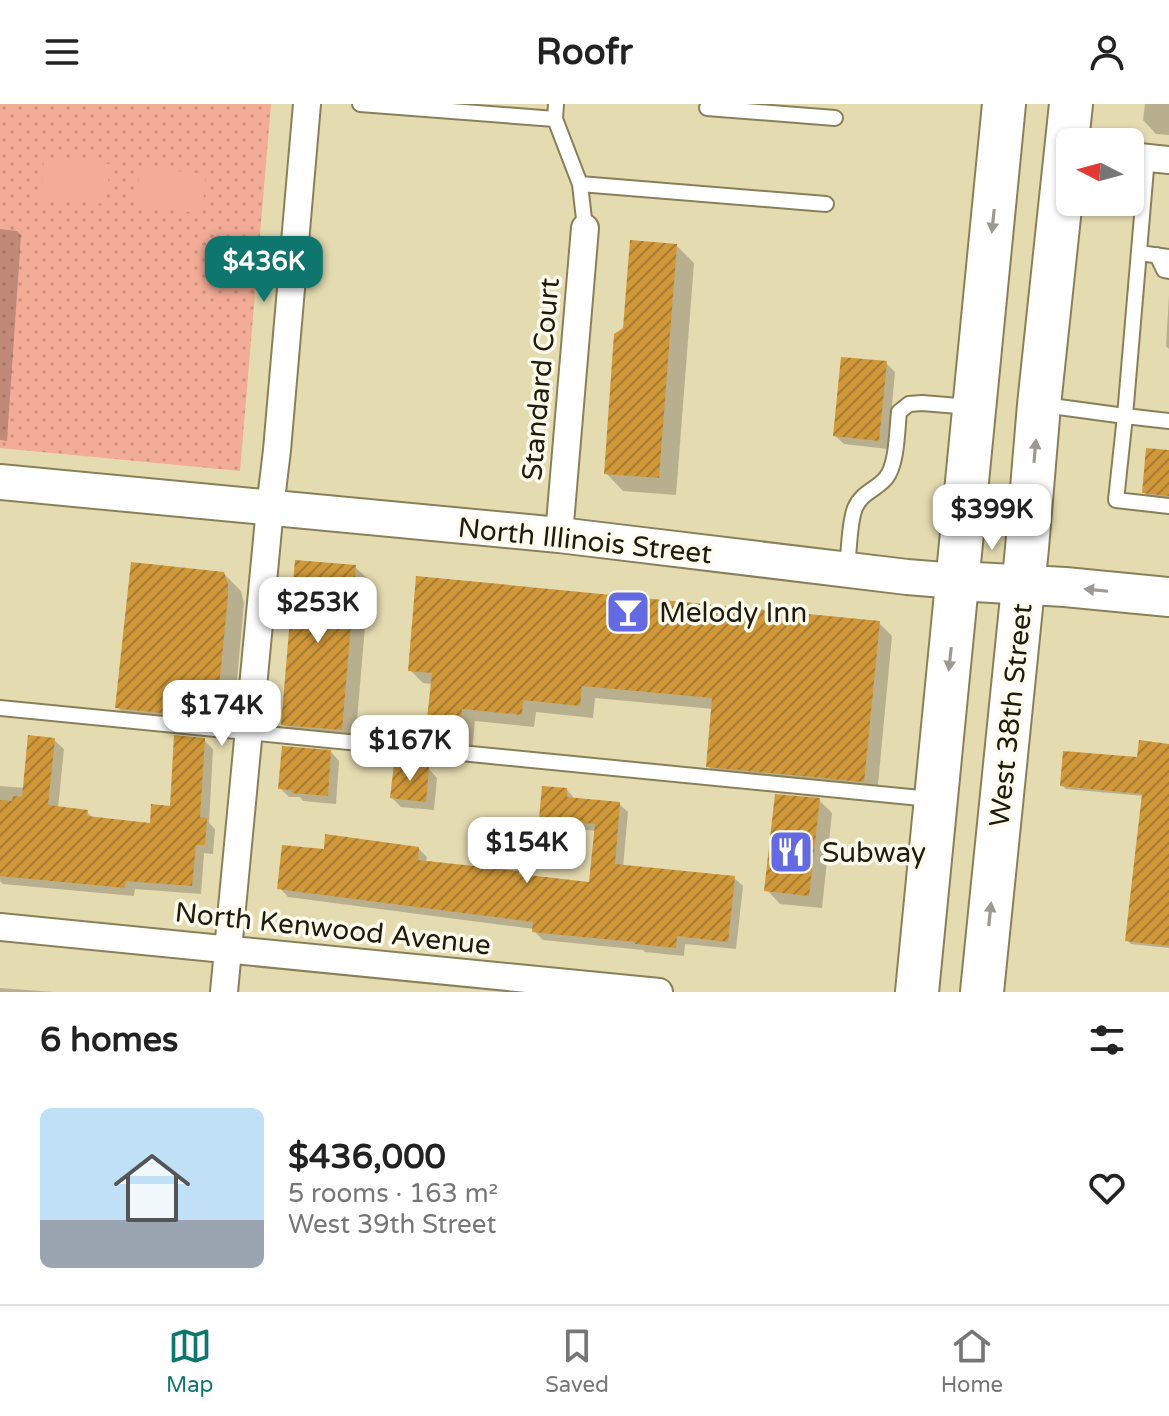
<!DOCTYPE html>
<html lang="en">
<head>
<meta charset="utf-8">
<style>
  :root { --surface:#fff; --page:#f6f6f6; --text:#222; --muted:#767676; --line:#e0e0e0; --accent:#0f766e }
  body { margin:0; font-family:"Varela Round",sans-serif; background:var(--page); color:var(--text); height:100vh; display:flex; flex-direction:column; font-size:30px; white-space:nowrap }
  * { box-sizing:border-box; margin:0 }
  p { font-size:26px; color:var(--muted) }
  .icon { flex:none; width:44px; height:44px; fill:none; stroke:currentColor; stroke-width:2; stroke-linecap:round; stroke-linejoin:round }
  .map { position:relative; height:888px; overflow:hidden }
  .drawer { display:flex; flex-direction:column; background:var(--surface); flex:1 }
  .drawer>* { flex:none }
  .needle { width:52px; rotate:276deg }
  .buttons { position:absolute; left:1056px; top:24px; display:grid; gap:16px }
  .buttons a { display:grid; place-items:center; width:88px; height:88px; border-radius:12px; background:var(--surface); box-shadow:0 2px 6px #0004; font-size:40px }
  .price { position:absolute; translate:-50% -68px; padding:0 18px; border-radius:16px; background:#fff; color:#222; font-size:26px; line-height:52px; filter:drop-shadow(0 2px 4px #0008) }
  .price::after { content:''; position:absolute; left:50%; top:48px; width:24px; height:18px; margin-left:-12px; background:inherit; clip-path:polygon(0 0,100% 0,50% 100%) }
  .price.active { background:var(--accent); color:#fff }
  ul { padding:0; list-style:none }
  li { display:flex; align-items:center; gap:24px; height:200px; padding:0 40px }
  li span { display:grid; place-items:center; flex:none; width:224px; height:160px; border-radius:12px; color:#555 }
  li>.icon { margin-inline-start:auto }
  span .icon { width:96px; height:96px; fill:#fffc; stroke-width:1 }
  li b { font-size:34px }
  h2 { display:flex; justify-content:space-between; align-items:center; height:96px; padding:0 40px; font-size:34px }
  header { display:flex; justify-content:space-between; align-items:center; height:104px; padding:0 40px; background:var(--surface); font-size:36px; font-weight:700 }
  .tabs { display:flex; justify-content:space-around; align-items:center; height:112px; border-top:2px solid var(--line); background:var(--surface); font-size:22px; color:var(--muted) }
  .tabs a { display:grid; justify-items:center; gap:4px }
  .tabs .active { color:var(--accent) }
  .map>svg:first-child { display:block }
  .grass { fill:url(#grass-dots) }
  .garden { fill:#f2ac97 }
  .shadow { fill:#0003 }
  .building { fill:url(#building-hatch) }
  .lines { fill:none; stroke-linecap:round; stroke-linejoin:round }
  .service-casing { stroke:#898059; stroke-width:18 }
  .minor-casing { stroke:#898059; stroke-width:30 }
  .tertiary-casing { stroke:#898059; stroke-width:38 }
  .secondary-casing { stroke:#898059; stroke-width:42 }
  .primary-casing { stroke:#898059; stroke-width:46 }
  .service { stroke:#fff; stroke-width:14 }
  .minor { stroke:#fff; stroke-width:26 }
  .tertiary { stroke:#fff; stroke-width:34 }
  .secondary { stroke:#fff; stroke-width:38 }
  .primary { stroke:#fff; stroke-width:42 }
  .oneway { fill:#9b9992 }
  .labels { text-anchor:middle; stroke-width:7; stroke-linejoin:round; paint-order:stroke }
  .street-label { font-size:28px; fill:#201c0c; stroke:#fffcef }
  .poi-label { font-size:28px; fill:#201c0c; stroke:#fffcef; text-anchor:start }
</style>
</head>
<body>
<header><svg class="icon" aria-label="menu" viewBox="0 0 24 24"><path d="M4 6h16M4 12h16M4 18h16"/></svg>Roofr<svg class="icon" aria-label="person" viewBox="0 0 24 24"><circle cx="12" cy="8" r="4"/><path d="M4 21q1-7 8-7t8 7"/></svg></header>
<div class="map">
<svg width="1169" height="888" viewBox="0 0 1169 888">
  <defs>
    <pattern id="grass-dots" width="8" height="8" patternUnits="userSpaceOnUse" patternTransform="scale(2)"><rect width="8" height="8" fill="#f2ac97"/><path d="M2 2h.1M6 6h.1" fill="none" stroke="#cf9381" stroke-width="1.8" stroke-linecap="round"/></pattern>
    <pattern id="building-hatch" width="6" height="6" patternUnits="userSpaceOnUse" patternTransform="scale(2)"><rect width="6" height="6" fill="#d09839"/><path d="M-1 1l2-2M0 6l6-6M5 7l2-2" fill="none" stroke="#a87b2e"/></pattern>
  </defs>
  <rect width="100%" height="100%" fill="#e5dbb1"/>
  <path class="grass" d="M 0,0 L 271,0 L 240,367 L 0,344 Z"/>
  <path class="garden" d="M 44,53 L 110,60 L 106,100 L 41,94 Z
    M 140,63 L 206,70 L 202,109 L 136,103 Z"/>
  <path class="shadow" d="M 1145,0 L 1169,0 L 1169,31 L 1156,30 L 1143,16 Z
    M 0,125 L 17,127 L 21,131 L 7,337 L 0,336 Z
    M 676,141 L 694,159 L 676,391 L 623,387 L 606,369 L 625,225 Z
    M 1169,191 L 1169,245 L 1166,242 Z
    M 886,259 L 895,268 L 888,345 L 844,340 L 835,332 Z
    M 1169,348 L 1169,394 L 1148,392 L 1144,388 Z
    M 355,463 L 369,476 L 355,639 L 296,634 L 283,620 Z
    M 224,470 L 241,487 L 244,499 L 232,631 L 134,620 L 117,603 Z
    M 879,519 L 892,532 L 877,691 L 721,675 L 708,662 L 713,605 L 595,594 L 593,614 L 536,608 L 534,623 L 475,617 L 472,648 L 440,645 L 427,632 L 432,580 L 423,579 L 410,566 Z
    M 54,636 L 64,645 L 58,704 L 87,708 L 94,715 L 151,721 L 171,704 L 204,636 L 213,645 L 209,719 L 215,725 L 213,750 L 204,749 L 201,790 L 135,785 L 134,792 L 3,780 L 0,777 L 0,682 L 25,684 Z
    M 1169,642 L 1169,844 L 1131,840 L 1127,836 L 1144,692 L 1066,685 L 1062,681 L 1138,656 Z
    M 331,648 L 339,657 L 336,700 L 303,697 L 300,693 L 289,693 L 280,684 Z
    M 429,665 L 437,674 L 434,706 L 401,703 L 392,694 Z
    M 567,686 L 575,695 L 619,700 L 628,708 L 623,763 L 734,774 L 743,782 L 736,845 L 685,840 L 684,852 L 645,848 L 643,846 L 543,836 L 534,827 L 534,825 L 288,793 L 280,784 L 325,747 L 418,744 L 427,753 L 426,758 L 521,773 L 591,780 L 597,727 L 550,723 L 541,715 Z
    M 819,696 L 832,709 L 822,804 L 780,800 L 767,786 Z
    M 0,884 L 53,888 L 0,888 Z"/>
  <path class="building" d="M 630,136 L 677,140 L 659,374 L 604,370 L 614,230 L 623,224 Z
    M 841,253 L 887,257 L 879,337 L 833,332 Z
    M 1146,344 L 1169,346 L 1169,392 L 1142,389 Z
    M 295,456 L 356,461 L 342,626 L 281,621 Z
    M 131,458 L 224,468 L 228,480 L 228,491 L 216,615 L 115,604 Z
    M 416,472 L 880,517 L 864,678 L 706,663 L 712,594 L 582,582 L 580,602 L 523,596 L 522,611 L 462,605 L 460,636 L 425,633 L 432,569 L 408,567 Z
    M 28,631 L 55,634 L 48,701 L 88,706 L 87,712 L 150,719 L 151,700 L 170,702 L 174,631 L 205,634 L 200,713 L 207,714 L 205,741 L 196,741 L 192,782 L 126,777 L 125,784 L 0,772 L 0,696 L 12,697 L 13,692 L 22,693 Z
    M 1139,636 L 1169,640 L 1169,842 L 1125,837 L 1142,690 L 1060,682 L 1063,647 L 1137,653 Z
    M 282,642 L 331,646 L 328,692 L 292,689 L 292,686 L 278,685 Z
    M 394,660 L 429,663 L 426,698 L 390,694 Z
    M 542,682 L 567,684 L 567,693 L 620,698 L 615,760 L 735,772 L 728,838 L 677,832 L 676,844 L 635,840 L 635,838 L 532,828 L 533,818 L 277,785 L 282,741 L 324,745 L 325,730 L 419,743 L 418,756 L 519,767 L 519,770 L 589,778 L 595,720 L 539,715 Z
    M 775,690 L 820,694 L 809,792 L 764,787 Z"/>
  <g class="lines">
    <g class="service-casing">
      <path id="service" d="M 360,0 L 555,15
        M 556,0 L 555,15 L 580,80 L 585,124
        M 707,4 L 835,14
        M 1147,53 L 1125,312 L 1169,317
        M 580,80 L 826,100
        M 1139,149 L 1169,153
        M 1157,151 L 1164,166 L 1169,167
        M 1044,301 L 1125,312 L 1116,396 L 1169,402
        M 847,466 C 849,449 849,419 855,404 C 862,388 876,386 886,374 C 897,361 897,326 899,308 L 909,300 L 922,299 L 971,303
        M 0,604 L 931,695"/>
    </g>
    <g class="minor-casing">
      <path id="minor" d="M 1130,52 L 1169,56
        M 559,431 L 585,124
        M 0,823 L 659,888
        M 224,888 L 270,404 L 277,346 L 307,0"/>
    </g>
    <g class="tertiary-casing">
      <path id="tertiary" d="M 0,378 L 559,431 L 907,473 L 957,477"/>
    </g>
    <g class="secondary-casing">
      <path id="secondary" d="M 957,477 L 1065,483 L 1169,493"/>
    </g>
    <g class="primary-casing">
      <path id="primary" d="M 917,888 L 1004,0
        M 982,888 L 1027,444 L 1039,301 L 1071,0"/>
    </g>
    <use href="#service" class="service"/>
    <use href="#minor" class="minor"/>
    <use href="#tertiary" class="tertiary"/>
    <use href="#secondary" class="secondary"/>
    <use href="#primary" class="primary"/>
  </g>
  <defs><path id="oneway-solid" d="M-6-.8H1V-3.2L6.5 0L1 3.2V.8H-6Z" transform="scale(2)"/></defs>
  <g class="oneway">
    <use href="#oneway-solid" transform="translate(993 117) rotate(96)"/>
    <use href="#oneway-solid" transform="translate(1035 347) rotate(-85)"/>
    <use href="#oneway-solid" transform="translate(1096 486) rotate(-174)"/>
    <use href="#oneway-solid" transform="translate(950 555) rotate(96)"/>
    <use href="#oneway-solid" transform="translate(990 810) rotate(-84)"/>
  </g>
  <defs>
    <g id="bar-square" transform="scale(2.3)"><rect x="-9" y="-9" width="18" height="18" rx="4" fill="#646ae2" stroke="#fffcef"/><path d="M-6-5H6L.8 .8V4.5H3.5V6h-7V4.5H-.8V.8Z" fill="#fff"/></g>
    <g id="restaurant-square" transform="scale(2.3)"><rect x="-9" y="-9" width="18" height="18" rx="4" fill="#646ae2" stroke="#fffcef"/><path d="M-5-6h1v4h1v-4h1v4h1v-4h1v5L-1.5 .5V6h-2V.5L-5-1ZM5-6V6H3V1.5H1.5Q1.5-4 5-6Z" fill="#fff"/></g>
  </defs>
  <g fill-rule="evenodd">
    <use href="#bar-square" x="628" y="508"/>
    <use href="#restaurant-square" x="791" y="748"/>
  </g>
  <g class="labels">
    <g class="street-label">
      <text transform="translate(540 275) rotate(-85)" y="10">Standard Court</text>
      <text transform="translate(585 436) rotate(6)" y="10">North Illinois Street</text>
      <text transform="translate(1010 611) rotate(-84)" y="10">West 38th Street</text>
      <text transform="translate(333 824) rotate(6)" y="10">North Kenwood Avenue</text>
    </g>
    <g class="poi-label">
      <text x="659" y="518">Melody Inn</text>
      <text x="822" y="758">Subway</text>
    </g>
  </g>
</svg>
<div class="buttons">
<a><svg class="needle" viewBox="-14 -14 28 28"><path d="M0-13l5 13h-10z" fill="#e53935"/><path d="M0 13l5-13h-10z" fill="#767676"/></svg></a>
</div>
<b class="price active" style="left:264px;top:200px">$436K</b>
<b class="price" style="left:992px;top:448px">$399K</b>
<b class="price" style="left:318px;top:541px">$253K</b>
<b class="price" style="left:222px;top:644px">$174K</b>
<b class="price" style="left:410px;top:679px">$167K</b>
<b class="price" style="left:527px;top:781px">$154K</b>
</div>
<section class="drawer">
<h2>6 homes<svg class="icon" aria-label="filters" viewBox="0 0 24 24"><path d="M4 7h16M4 17h16"/><circle cx="9" cy="7" r="2"/><circle cx="15" cy="17" r="2"/></svg></h2>
<ul>
<li><span style="background:linear-gradient(#bfe0f5 70%,#9aa5b1 0)"><svg class="icon" aria-label="home" viewBox="0 0 24 24"><path d="M3 11l9-7 9 7M6 9v11h12V9"/></svg></span><div><b>$436,000</b><p>5 rooms · 163 m²</p><p>West 39th Street</p></div><svg class="icon" aria-label="heart" viewBox="0 0 24 24"><path d="M12 20l-8-8c-3-5 5-10 8-4 3-6 11-1 8 4z"/></svg></li>
</ul>
</section>
<nav class="tabs">
<a class="active"><svg class="icon" aria-label="map" viewBox="0 0 24 24"><path d="M3 6l6-2 6 2 6-2v14l-6 2-6-2-6 2zM9 4v14M15 6v14"/></svg>Map</a>
<a><svg class="icon" aria-label="saved" viewBox="0 0 24 24"><path d="M7 4h10v16l-5-4-5 4z"/></svg>Saved</a>
<a><svg class="icon" aria-label="home" viewBox="0 0 24 24"><path d="M3 11l9-7 9 7M6 9v11h12V9"/></svg>Home</a>
</nav>
</body>
</html>
